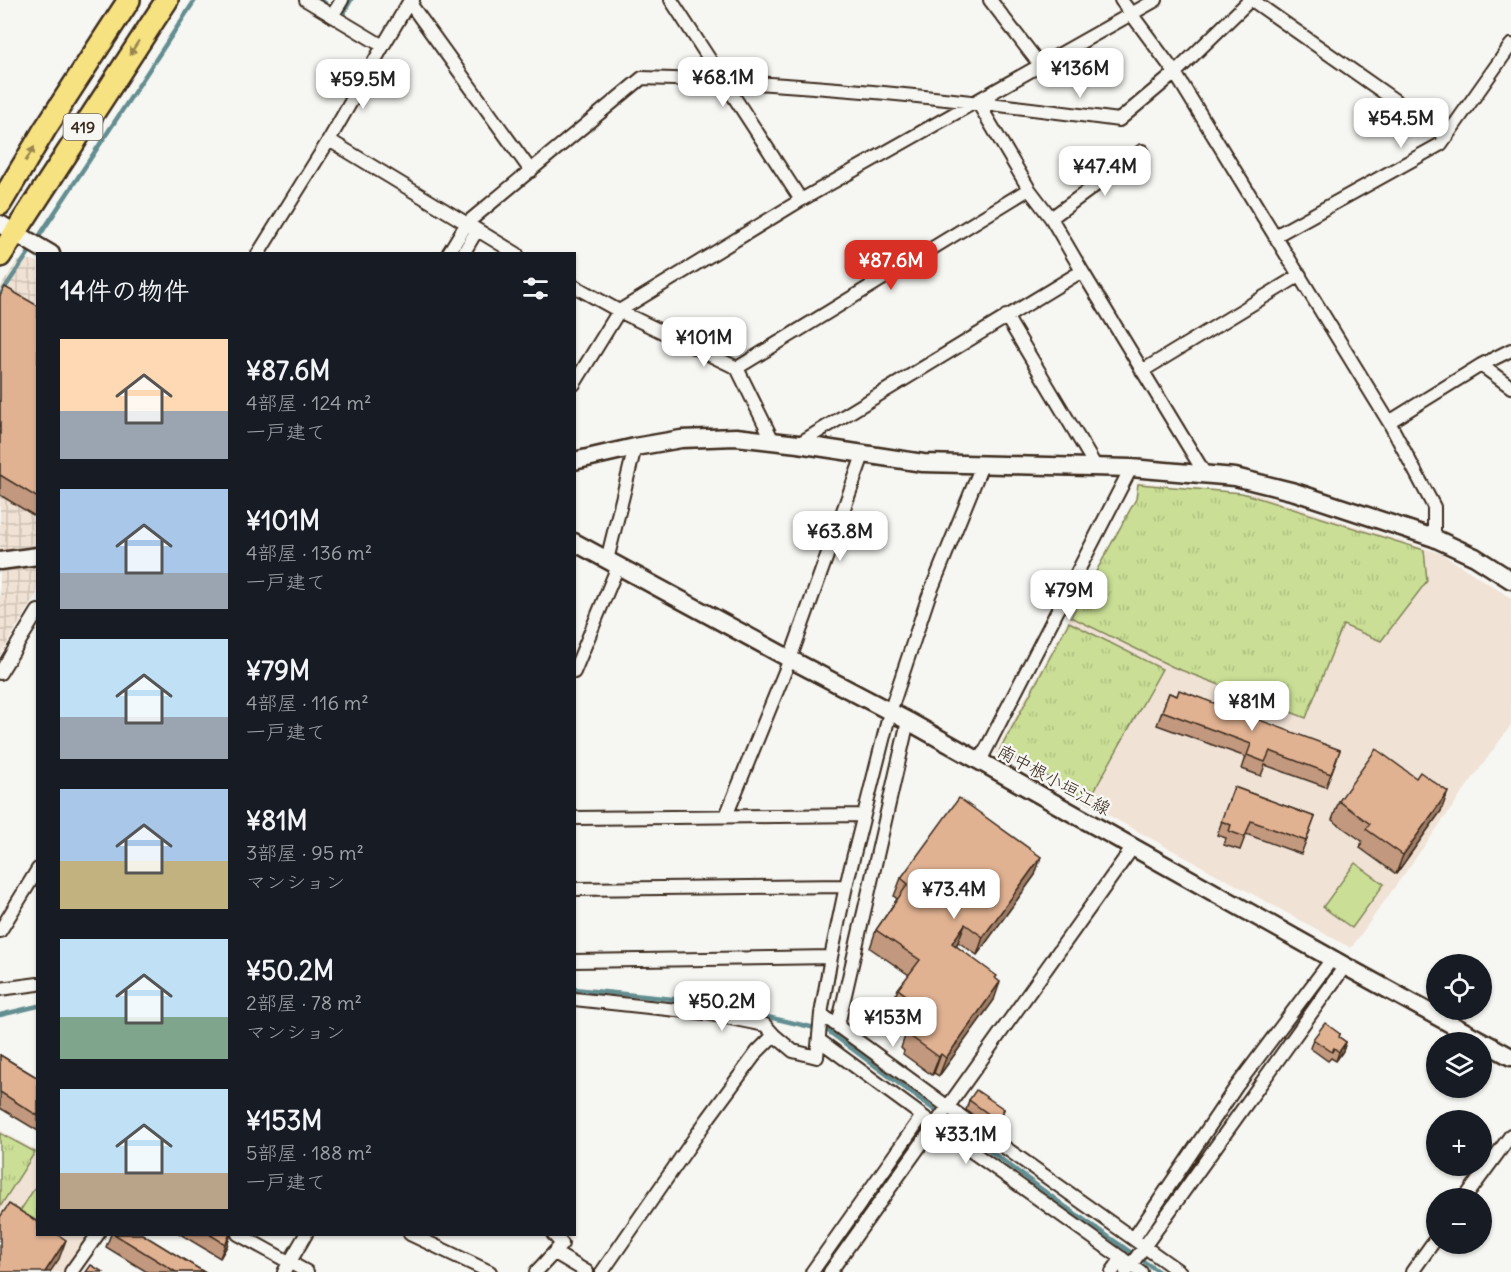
<!DOCTYPE html>
<html lang="ja">
<head>
<meta charset="utf-8">
<style>
  :root { --surface:#171b24; --page:#20242c; --text:#f1f3f6; --muted:#9ea1a6; --accent:#d93025 }
  body { margin:0; font-family:Delius,"Klee One",sans-serif; background:var(--page); color:var(--text); height:100vh; display:flex; flex-direction:column; font-size:22px; white-space:nowrap }
  * { box-sizing:border-box; margin:0 }
  p { font-size:20px; color:var(--muted) }
  .icon { flex:none; width:33px; height:33px; fill:none; stroke:currentColor; stroke-width:2; stroke-linecap:round; stroke-linejoin:round }
  .map { position:relative; flex:1; overflow:hidden }
  .panel { position:absolute; left:36px; top:252px; width:540px; height:984px; display:flex; flex-direction:column; background:var(--surface); border-radius:0px; box-shadow:0 2px 4px #0004 }
  .panel>* { flex:none }
  .fabs { position:absolute; left:1426px; top:954px; display:grid; gap:12px }
  .fabs a { display:grid; place-items:center; width:66px; height:66px; border-radius:50%; background:var(--surface); box-shadow:0 2px 4px #0004; font-size:30px }
  .price { position:absolute; translate:-50% -51px; padding:0 14px; border-radius:12px; background:#fff; color:#222; font-size:20px; line-height:39px; filter:drop-shadow(0 2px 3px #0008) }
  .price::after { content:''; position:absolute; left:50%; top:36px; width:18px; height:14px; margin-left:-9px; background:inherit; clip-path:polygon(0 0,100% 0,50% 100%) }
  .price.selected { background:var(--accent); color:#fff }
  ul { padding:0; list-style:none }
  li { display:flex; align-items:center; gap:18px; height:150px; padding:0 24px }
  li span { display:grid; place-items:center; flex:none; width:168px; height:120px; border-radius:0px; color:#555 }
  li>.icon { margin-inline-start:auto }
  span .icon { width:72px; height:72px; fill:#fffc; stroke-width:1 }
  li b { font-size:26px }
  h2 { display:flex; justify-content:space-between; align-items:center; height:72px; padding:0 24px; font-size:26px }
  .map>svg:first-child { display:block }
  .built { fill:#f0e2d5 }
  .industrial { fill:url(#industrial-grid) }
  .park { fill:url(#park-tufts); stroke:#82845a; stroke-width:1.5 }
  .pitch { fill:#cadf95; stroke:#82845a; stroke-width:1.5 }
  .lines { fill:none; stroke-linecap:round; stroke-linejoin:round }
  .stream { stroke:#648e91; stroke-width:4.5 }
  .street-casing { stroke:#3b2a1e; stroke-width:16 }
  .secondary-casing { stroke:#3b2a1e; stroke-width:21 }
  .highway-casing { stroke:#3b2a1e; stroke-width:26 }
  .street { stroke:#f6f6f2; stroke-width:12 }
  .secondary { stroke:#f6f6f2; stroke-width:16 }
  .highway { stroke:#f7e281; stroke-width:21 }
  .wall { fill:#c2997e; stroke:#3b2a1e; stroke-width:1.5 }
  .shaded-wall { fill:#9e7d66; stroke:#3b2a1e; stroke-width:1.5 }
  .building { fill:#e1b292; stroke:#3b2a1e; stroke-width:1.5 }
  .oneway { fill:#998650 }
  .labels { text-anchor:middle; stroke-width:5; stroke-linejoin:round; paint-order:stroke }
  .shield { fill:#f6f6f2; stroke:#73675e; stroke-width:1.5 }
  .shield-label { font-size:16px; font-weight:bold; fill:#3b2a1e }
  .street-label { font-size:18px; fill:#3b2a1e; stroke:#f6f6f2 }
</style>
</head>
<body>
<div class="map">
<svg width="1511" height="1272" viewBox="0 0 1511 1272">
  <defs>
    <pattern id="industrial-grid" width="8" height="8" patternUnits="userSpaceOnUse" patternTransform="scale(1.5)"><rect width="8" height="8" fill="#f0e2d5"/><path d="M0 4h8M4 0v8" fill="none" stroke="#cfc2b6"/></pattern>
    <pattern id="park-tufts" width="24" height="20" patternUnits="userSpaceOnUse" patternTransform="scale(1.5)"><rect width="24" height="20" fill="#cadf95"/><path d="M3 7l-1-3M5 7V3M7 7l1-3M15 17l-1-3M17 17v-4M19 17l1-3" fill="none" stroke="#aec080"/></pattern>
  </defs>
  <rect width="100%" height="100%" fill="#f6f6f2"/>
  <filter id="ink" filterUnits="userSpaceOnUse"><feTurbulence type="fractalNoise" baseFrequency=".0167" numOctaves="2"/><feDisplacementMap in="SourceGraphic" scale="12" xChannelSelector="R" yChannelSelector="G"/><feConvolveMatrix kernelMatrix="1 2 1 2 8 2 1 2 1" color-interpolation-filters="sRGB"/></filter>
  <g filter="url(#ink)">
    <path class="built" d="M 1137,482 L 1256,494 L 1442,554 L 1511,598 L 1511,725 L 1351,948 L 995,753 L 1135,499 Z
      M 0,1130 L 37,1151 L 38,1234 L 90,1235 L 63,1272 L 0,1272 Z"/>
    <path class="industrial" d="M 33,260 L 38,262 L 37,593 L 0,655 L 0,288 L 17,261 Z"/>
    <path class="park" d="M 1138,484 L 1242,493 L 1424,550 L 1427,581 L 1381,641 L 1343,625 L 1306,718 L 1173,667 L 1071,617 L 1136,499 Z
      M 1069,622 L 1162,669 L 1089,800 L 1000,750 Z
      M 0,1133 L 35,1152 L 0,1207 Z"/>
    <path class="pitch" d="M 1355,863 L 1384,884 L 1352,928 L 1323,907 Z
      M 37,1184 L 37,1229 L 17,1216 Z"/>
    <g class="lines">
      <path class="stream" d="M 320,0 L 325,3
        M 343,14 L 351,0
        M 36,241 L 195,0
        M 0,295 L 32,248
        M 574,989 L 703,1002 L 828,1031 L 1063,1205 L 1159,1272
        M 0,1015 L 38,1006"/>
      <g class="street-casing">
        <path id="street" d="M 413,0 L 409,2 L 531,171
          M 671,0 L 801,200
          M 990,0 L 1040,65
          M 1121,0 L 1175,73 L 1389,422 L 1434,507 L 1434,538
          M 1252,0 L 1447,137
          M 332,16 L 342,0
          M 383,46 L 409,2
          M 977,101 L 1029,189 L 1051,218 L 1082,271
          M 329,140 L 517,254
          M 1051,218 L 1142,151
          M 1275,236 L 1441,144 L 1511,45
          M 258,254 L 329,140 L 383,46 L 306,0
          M 448,254 L 467,223 L 642,78 C 802,82 960,99 1119,120 L 1175,73 L 1250,0
          M 463,254 L 477,230
          M 574,286 L 619,311 L 737,368 L 773,441
          M 1006,316 L 1096,467
          M 1481,365 L 1511,350
          M 737,368 L 1029,189
          M 1142,371 L 1300,275
          M 574,384 L 619,311 L 801,200 L 1156,0
          M 1389,422 L 1481,365 L 1511,387
          M 798,444 L 1082,271 L 1205,474
          M 607,560 L 635,447
          M 574,672 L 618,566
          M 0,673 L 38,611
          M 980,761 L 1131,468
          M 726,816 L 790,659 L 863,455
          M 574,818 L 864,815
          M 574,889 L 846,886
          M 0,931 L 38,869
          M 574,961 L 831,957
          M 0,989 L 38,984
          M 574,999 L 705,1013 L 765,1025 L 774,1035 L 793,1051 L 817,1057 L 821,1014 L 831,957 L 846,886 L 890,712 L 928,598 L 982,465
          M 821,1014 L 948,1107 L 1180,1272
          M 838,1025 L 908,721
          M 819,1040 L 936,1126 L 1141,1272
          M 1465,1198 L 1511,1135
          M 238,1234 L 307,1272
          M 410,1234 L 490,1272
          M 1134,1238 L 1236,1087 L 1332,959
          M 555,1253 L 587,1272
          M 71,1272 L 98,1234
          M 284,1272 L 306,1234
          M 536,1272 L 562,1244 L 553,1234
          M 602,1272 L 707,1120 L 757,1052 L 774,1035
          M 812,1272 L 922,1116
          M 830,1272 L 1133,847
          M 1112,1272 L 1122,1258
          M 1126,1272 L 1345,966
          M 1412,1272 L 1437,1237"/>
      </g>
      <g class="secondary-casing">
        <path id="secondary" d="M 0,224 L 51,254
          M 574,461 L 635,447 L 681,439 L 736,437 L 798,444 L 923,463 L 1131,468 L 1235,477 L 1295,492 L 1434,538 L 1475,557 L 1511,580
          M 574,542 L 790,659 L 908,721 L 1345,966 L 1511,1057
          M 0,561 L 38,556"/>
      </g>
      <g class="highway-casing">
        <path id="highway" d="M 0,204 L 45,129 L 129,0
          M 0,256 L 167,0"/>
      </g>
      <use href="#street" class="street"/>
      <use href="#secondary" class="secondary"/>
      <use href="#highway" class="highway"/>
    </g>
    <path class="wall" d="M 0,296 L 38,306 L 38,518 L 0,495 Z
      M 1169,693 L 1340,750 L 1326,787 L 1265,765 L 1261,776 L 1242,769 L 1246,757 L 1157,725 Z
      M 1234,787 L 1315,817 L 1301,854 L 1246,834 L 1240,850 L 1224,845 L 1226,838 L 1217,835 Z
      M 1339,801 L 1441,811 L 1396,874 L 1360,848 L 1362,841 L 1332,820 Z
      M 1035,875 L 977,955 L 958,942 L 956,946 L 996,979 L 994,1000 L 939,1076 L 934,1073 L 932,1075 L 903,1054 L 904,1051 L 901,1048 L 907,1030 L 913,1023 L 891,1007 L 898,989 L 909,975 L 870,948 L 876,930 L 897,899 L 894,896 L 901,878 Z
      M 1340,1034 L 1339,1037 L 1346,1042 L 1343,1051 L 1336,1061 L 1331,1058 L 1328,1061 L 1310,1048 L 1313,1039 Z
      M 0,1055 L 38,1078 L 38,1131 L 0,1108 Z
      M 969,1100 L 1004,1109 L 1001,1118 L 993,1129 L 966,1110 Z
      M 111,1234 L 142,1234 L 204,1272 L 147,1272 L 106,1247 Z
      M 180,1234 L 231,1234 L 227,1246 L 220,1258 Z"/>
    <path class="shaded-wall" d="M 1448,792 L 1441,811 L 1396,874 L 1403,855 Z
      M 1041,857 L 1035,875 L 977,955 L 983,937 Z
      M 965,924 L 958,942 L 946,961 L 952,943 Z
      M 1000,982 L 994,1000 L 939,1076 L 946,1058 Z
      M 1346,1042 L 1343,1051 L 1336,1061 L 1339,1052 Z
      M 941,1054 L 934,1073 L 932,1075 L 939,1057 Z
      M 1004,1109 L 1001,1118 L 993,1129 L 997,1120 Z
      M 230,1234 L 227,1246 L 220,1258 L 225,1244 Z
      M 66,1240 L 59,1259 L 50,1272 L 45,1272 Z"/>
    <path class="building" d="M 5,287 L 38,306 L 38,498 L 0,475 L 0,296 Z
      M 1179,690 L 1340,750 L 1331,774 L 1270,751 L 1265,762 L 1247,755 L 1251,744 L 1162,711 L 1169,693 L 1177,696 Z
      M 1376,749 L 1416,778 L 1420,772 L 1448,792 L 1403,855 L 1366,829 L 1370,824 L 1339,801 Z
      M 1234,787 L 1315,817 L 1306,841 L 1251,821 L 1245,837 L 1229,831 L 1231,825 L 1221,821 Z
      M 959,798 L 1041,857 L 983,937 L 965,924 L 952,943 L 997,976 L 995,978 L 1000,982 L 946,1058 L 941,1054 L 939,1057 L 910,1036 L 912,1034 L 907,1030 L 924,1008 L 898,989 L 920,960 L 876,930 L 908,884 L 901,878 Z
      M 1325,1023 L 1340,1034 L 1339,1037 L 1346,1042 L 1339,1052 L 1334,1048 L 1332,1052 L 1313,1039 Z
      M 0,1055 L 38,1078 L 38,1116 L 0,1092 Z
      M 976,1090 L 1004,1109 L 997,1120 L 969,1100 Z
      M 9,1204 L 38,1222 L 38,1234 L 57,1234 L 66,1240 L 45,1272 L 0,1272 L 0,1217 Z
      M 114,1234 L 142,1234 L 204,1272 L 176,1272 Z
      M 209,1234 L 230,1234 L 225,1244 Z
      M 91,1265 L 103,1272 L 86,1272 Z"/>
    <defs><path id="oneway-solid" d="M-6-.8H1V-3.2L6.5 0L1 3.2V.8H-6Z" transform="scale(1.5)"/></defs>
    <g class="oneway">
      <use href="#oneway-solid" transform="translate(134 48) rotate(123)"/>
      <use href="#oneway-solid" transform="translate(30 154) rotate(-59)"/>
    </g>
  </g>
  <g class="labels">
    <rect class="shield" x="63.5" y="114" width="39" height="26" rx="4.5"/>
    <g class="shield-label">
      <text x="83" y="133">419</text>
    </g>
    <g class="street-label">
      <text transform="translate(1054 780) rotate(29)" y="6">南中根小垣江線</text>
    </g>
  </g>
</svg>
<div class="fabs">
<a><svg class="icon" aria-label="locate" viewBox="0 0 24 24"><circle cx="12" cy="12" r="6"/><path d="M12 2v4M12 18v4M2 12h4M18 12h4"/></svg></a>
<a><svg class="icon" aria-label="layers" viewBox="0 0 24 24"><path d="M12 4l9 5-9 5-9-5zM3 14l9 5 9-5"/></svg></a>
<a>+</a>
<a>−</a>
</div>
<b class="price" style="left:1080px;top:99px">¥136M</b>
<b class="price" style="left:723px;top:108px">¥68.1M</b>
<b class="price" style="left:363px;top:110px">¥59.5M</b>
<b class="price" style="left:1401px;top:149px">¥54.5M</b>
<b class="price" style="left:1105px;top:197px">¥47.4M</b>
<b class="price selected" style="left:891px;top:291px">¥87.6M</b>
<b class="price" style="left:704px;top:368px">¥101M</b>
<b class="price" style="left:840px;top:562px">¥63.8M</b>
<b class="price" style="left:1069px;top:621px">¥79M</b>
<b class="price" style="left:1252px;top:732px">¥81M</b>
<b class="price" style="left:954px;top:920px">¥73.4M</b>
<b class="price" style="left:722px;top:1032px">¥50.2M</b>
<b class="price" style="left:893px;top:1048px">¥153M</b>
<b class="price" style="left:966px;top:1165px">¥33.1M</b>
<section class="panel">
<h2>14件の物件<svg class="icon" aria-label="filters" viewBox="0 0 24 24"><path d="M4 7h16M4 17h16"/><circle cx="9" cy="7" r="2"/><circle cx="15" cy="17" r="2"/></svg></h2>
<ul>
<li><span style="background:linear-gradient(#ffd9b3 60%,#9aa5b1 0)"><svg class="icon" aria-label="home" viewBox="0 0 24 24"><path d="M3 11l9-7 9 7M6 9v11h12V9"/></svg></span><div><b>¥87.6M</b><p>4部屋 · 124 m²</p><p>一戸建て</p></div></li>
<li><span style="background:linear-gradient(#a9c7e8 70%,#9aa5b1 0)"><svg class="icon" aria-label="home" viewBox="0 0 24 24"><path d="M3 11l9-7 9 7M6 9v11h12V9"/></svg></span><div><b>¥101M</b><p>4部屋 · 136 m²</p><p>一戸建て</p></div></li>
<li><span style="background:linear-gradient(#bfe0f5 65%,#9aa5b1 0)"><svg class="icon" aria-label="home" viewBox="0 0 24 24"><path d="M3 11l9-7 9 7M6 9v11h12V9"/></svg></span><div><b>¥79M</b><p>4部屋 · 116 m²</p><p>一戸建て</p></div></li>
<li><span style="background:linear-gradient(#a9c7e8 60%,#c2b280 0)"><svg class="icon" aria-label="home" viewBox="0 0 24 24"><path d="M3 11l9-7 9 7M6 9v11h12V9"/></svg></span><div><b>¥81M</b><p>3部屋 · 95 m²</p><p>マンション</p></div></li>
<li><span style="background:linear-gradient(#bfe0f5 65%,#7fa58c 0)"><svg class="icon" aria-label="home" viewBox="0 0 24 24"><path d="M3 11l9-7 9 7M6 9v11h12V9"/></svg></span><div><b>¥50.2M</b><p>2部屋 · 78 m²</p><p>マンション</p></div></li>
<li><span style="background:linear-gradient(#bfe0f5 70%,#b9a48a 0)"><svg class="icon" aria-label="home" viewBox="0 0 24 24"><path d="M3 11l9-7 9 7M6 9v11h12V9"/></svg></span><div><b>¥153M</b><p>5部屋 · 188 m²</p><p>一戸建て</p></div></li>
</ul>
</section>
</div>
</body>
</html>
